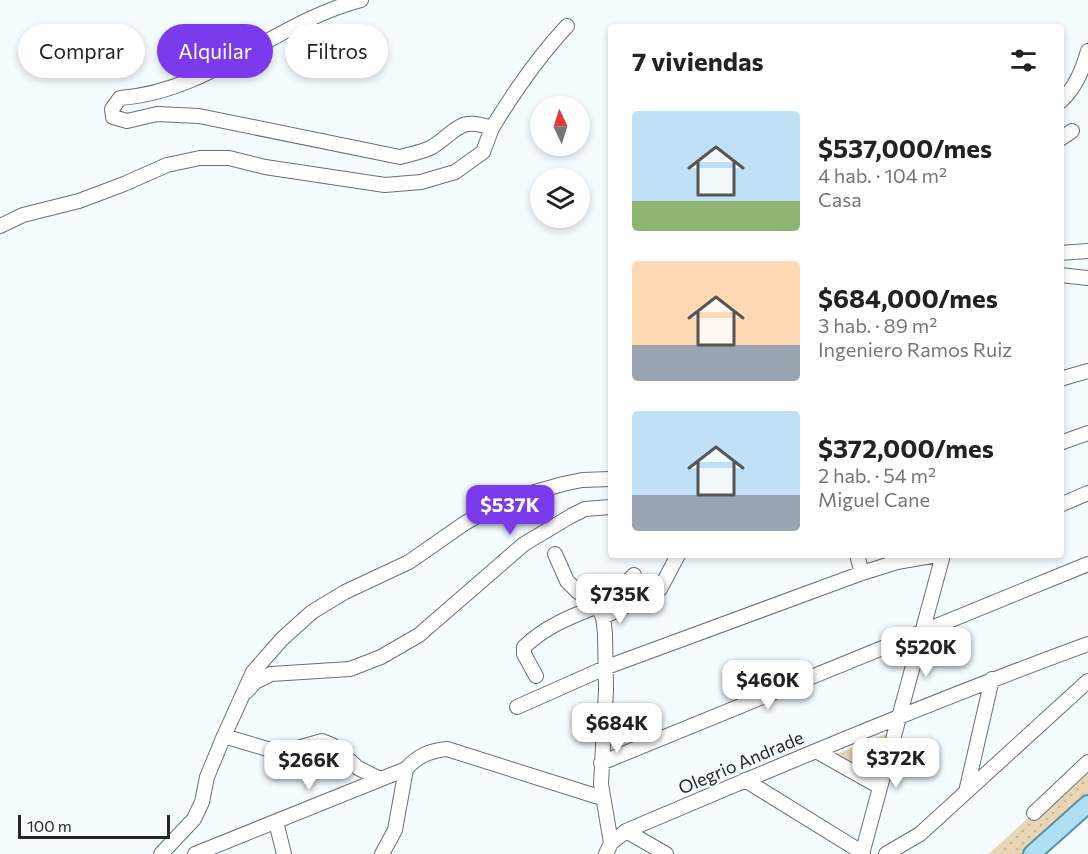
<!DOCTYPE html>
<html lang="es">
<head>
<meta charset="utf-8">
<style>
  :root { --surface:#fff; --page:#f6f6f6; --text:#222; --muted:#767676; --accent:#7c3aed }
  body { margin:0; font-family:Commissioner,sans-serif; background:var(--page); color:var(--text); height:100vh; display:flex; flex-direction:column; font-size:22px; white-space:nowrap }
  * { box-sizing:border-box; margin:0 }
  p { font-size:20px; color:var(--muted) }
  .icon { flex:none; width:33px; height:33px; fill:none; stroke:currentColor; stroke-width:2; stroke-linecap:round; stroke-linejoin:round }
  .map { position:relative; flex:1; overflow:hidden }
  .details { position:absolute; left:608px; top:24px; width:456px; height:534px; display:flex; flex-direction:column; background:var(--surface); border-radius:6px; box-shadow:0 3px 9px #0003 }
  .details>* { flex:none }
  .banner { position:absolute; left:18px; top:24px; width:500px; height:54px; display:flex; gap:12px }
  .needle { width:39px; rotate:356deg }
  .controls { position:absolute; left:530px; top:96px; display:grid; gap:12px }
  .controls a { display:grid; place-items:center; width:60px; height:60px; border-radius:50%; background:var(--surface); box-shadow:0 3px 9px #0003; font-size:30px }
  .scale { position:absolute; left:18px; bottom:15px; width:152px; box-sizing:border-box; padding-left:6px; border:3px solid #242728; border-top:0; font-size:16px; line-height:21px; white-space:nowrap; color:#242728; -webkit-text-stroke:4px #f5fcff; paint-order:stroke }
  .price { position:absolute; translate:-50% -51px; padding:0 14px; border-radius:12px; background:#fff; color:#222; font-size:20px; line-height:39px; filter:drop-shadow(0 2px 3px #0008) }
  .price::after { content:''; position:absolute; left:50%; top:36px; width:18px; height:14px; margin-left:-9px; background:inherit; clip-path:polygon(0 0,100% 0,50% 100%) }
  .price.selected { background:var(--accent); color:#fff }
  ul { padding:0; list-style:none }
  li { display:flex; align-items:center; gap:18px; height:150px; padding:0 24px }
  li span { display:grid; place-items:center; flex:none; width:168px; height:120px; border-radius:6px; color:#555 }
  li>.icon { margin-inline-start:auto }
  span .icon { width:72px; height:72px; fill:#fffc; stroke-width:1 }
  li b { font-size:26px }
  h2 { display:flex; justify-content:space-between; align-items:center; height:72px; padding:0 24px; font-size:26px }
  .pill { padding:0 21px; border-radius:27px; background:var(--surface); box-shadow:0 3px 9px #0003; font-size:21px; line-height:54px }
  .pill.selected { background:var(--accent); color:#fff }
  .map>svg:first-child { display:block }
  .grass { fill:url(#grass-dots) }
  .park { fill:url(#park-tufts) }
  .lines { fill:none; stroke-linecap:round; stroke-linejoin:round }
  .minor-casing { stroke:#6a7072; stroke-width:16 }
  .major-casing { stroke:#5c91a5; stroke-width:20 }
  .minor { stroke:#fff; stroke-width:14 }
  .major { stroke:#afdff2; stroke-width:16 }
  .labels { text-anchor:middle; stroke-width:5; stroke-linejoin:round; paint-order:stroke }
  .street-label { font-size:18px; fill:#242728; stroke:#f5fcff }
</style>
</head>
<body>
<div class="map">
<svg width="1088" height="854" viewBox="0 0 1088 854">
  <defs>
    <pattern id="grass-dots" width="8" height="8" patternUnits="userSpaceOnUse" patternTransform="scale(1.5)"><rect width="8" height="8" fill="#ead5b4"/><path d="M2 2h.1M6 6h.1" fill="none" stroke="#c9b79b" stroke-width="1.8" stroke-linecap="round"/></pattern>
    <pattern id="park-tufts" width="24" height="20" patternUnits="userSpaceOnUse" patternTransform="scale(1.5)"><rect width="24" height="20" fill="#ead5b4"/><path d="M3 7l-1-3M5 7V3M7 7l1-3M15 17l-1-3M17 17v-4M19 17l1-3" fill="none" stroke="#c9b79b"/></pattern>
  </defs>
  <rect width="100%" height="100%" fill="#f5fcff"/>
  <path class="grass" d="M 1088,762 L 1088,804 L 1032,854 L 989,854 Z"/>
  <path class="park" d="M 887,733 L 876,777 L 834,755 Z"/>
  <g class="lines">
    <g class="minor-casing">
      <path id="minor" d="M 361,0 C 276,22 209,92 120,98 L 112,109 L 113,117 L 127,121 L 157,114 L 199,116 L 400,157 C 410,154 423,152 432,147 C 458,131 458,116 492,128 C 514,92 538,57 567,26
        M 1060,102 C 1076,87 1082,71 1088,51
        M 1060,139 L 1072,131
        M 0,226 L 23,215 L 79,201 L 124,184 L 167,165 L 200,158 L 229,158 L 265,167 L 385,185 L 421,182 L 455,172 L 483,152 L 492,128
        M 1060,253 L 1088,251
        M 1060,275 L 1088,278
        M 1060,379 L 1088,371
        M 1060,443 L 1088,433
        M 1060,505 L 1088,493
        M 555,554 L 567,581 L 578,592 C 602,593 618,594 634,575
        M 857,555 L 862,573
        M 591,593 L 603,617 L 605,633 L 606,690 L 601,784 L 611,843 L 606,854
        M 603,617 L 660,589 L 678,555
        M 536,676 L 524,654 L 524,647 C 546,626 570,617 598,606
        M 247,691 L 255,682 L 271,674 L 350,669 L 381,657 L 419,635 L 524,544 L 571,516 L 585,509 L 610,507
        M 517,707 L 607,667 L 862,573 L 897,562 L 937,555
        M 224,736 L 274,751 L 291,750 L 322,741 L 332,745 L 358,768 L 380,779
        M 816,751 L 880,787
        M 601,763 L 1088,564
        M 745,780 L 863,853
        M 966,792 L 992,679
        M 1034,813 L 1088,762
        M 276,822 L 284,854
        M 626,831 L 666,854
        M 611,843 L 626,831 C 779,766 932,701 1088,644
        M 161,854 L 194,819 L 202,802 L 207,777 L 224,736 L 253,672 L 282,639 L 312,612 L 345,592 L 409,562 L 465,523 L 506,500 L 563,484 L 582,480 L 610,479
        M 195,854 L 406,769 C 418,756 428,751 447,749 L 602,798
        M 382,854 L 395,830 L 406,769
        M 862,854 L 943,555
        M 886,854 L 920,834 L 1088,681"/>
    </g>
    <g class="major-casing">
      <path id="major" d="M 1032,854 L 1088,804"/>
    </g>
    <use href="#minor" class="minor"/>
    <use href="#major" class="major"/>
  </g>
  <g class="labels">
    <g class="street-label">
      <text transform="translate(741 763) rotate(-23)" y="6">Olegrio Andrade</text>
    </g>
  </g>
</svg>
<div class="controls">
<a><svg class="needle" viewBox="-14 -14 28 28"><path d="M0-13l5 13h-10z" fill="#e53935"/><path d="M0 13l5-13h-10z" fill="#767676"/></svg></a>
<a><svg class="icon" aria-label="layers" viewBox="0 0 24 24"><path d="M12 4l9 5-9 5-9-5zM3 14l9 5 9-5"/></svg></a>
</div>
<div class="scale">100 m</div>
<b class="price selected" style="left:510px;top:536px">$537K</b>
<b class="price" style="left:620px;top:625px">$735K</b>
<b class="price" style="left:926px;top:678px">$520K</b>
<b class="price" style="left:768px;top:711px">$460K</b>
<b class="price" style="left:617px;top:754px">$684K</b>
<b class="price" style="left:896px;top:789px">$372K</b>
<b class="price" style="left:309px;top:791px">$266K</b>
<div class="banner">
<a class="pill">Comprar</a>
<a class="pill selected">Alquilar</a>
<a class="pill">Filtros</a>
</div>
<section class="details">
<h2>7 viviendas<svg class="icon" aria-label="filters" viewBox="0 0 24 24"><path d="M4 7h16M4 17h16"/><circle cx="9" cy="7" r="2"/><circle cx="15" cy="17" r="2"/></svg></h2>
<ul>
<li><span style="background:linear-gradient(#bfe0f5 75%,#8fb573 0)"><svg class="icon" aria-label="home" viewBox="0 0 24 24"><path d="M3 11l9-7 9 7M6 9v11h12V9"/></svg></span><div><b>$537,000/mes</b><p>4 hab. · 104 m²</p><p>Casa</p></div></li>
<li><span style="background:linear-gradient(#ffd9b3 70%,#9aa5b1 0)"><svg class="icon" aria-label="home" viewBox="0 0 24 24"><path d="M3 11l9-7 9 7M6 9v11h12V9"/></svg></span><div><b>$684,000/mes</b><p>3 hab. · 89 m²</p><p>Ingeniero Ramos Ruiz</p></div></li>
<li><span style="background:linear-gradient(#bfe0f5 70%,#9aa5b1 0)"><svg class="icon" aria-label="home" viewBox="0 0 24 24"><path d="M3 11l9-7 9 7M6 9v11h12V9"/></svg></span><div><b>$372,000/mes</b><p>2 hab. · 54 m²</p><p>Miguel Cane</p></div></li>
</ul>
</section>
</div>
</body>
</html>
